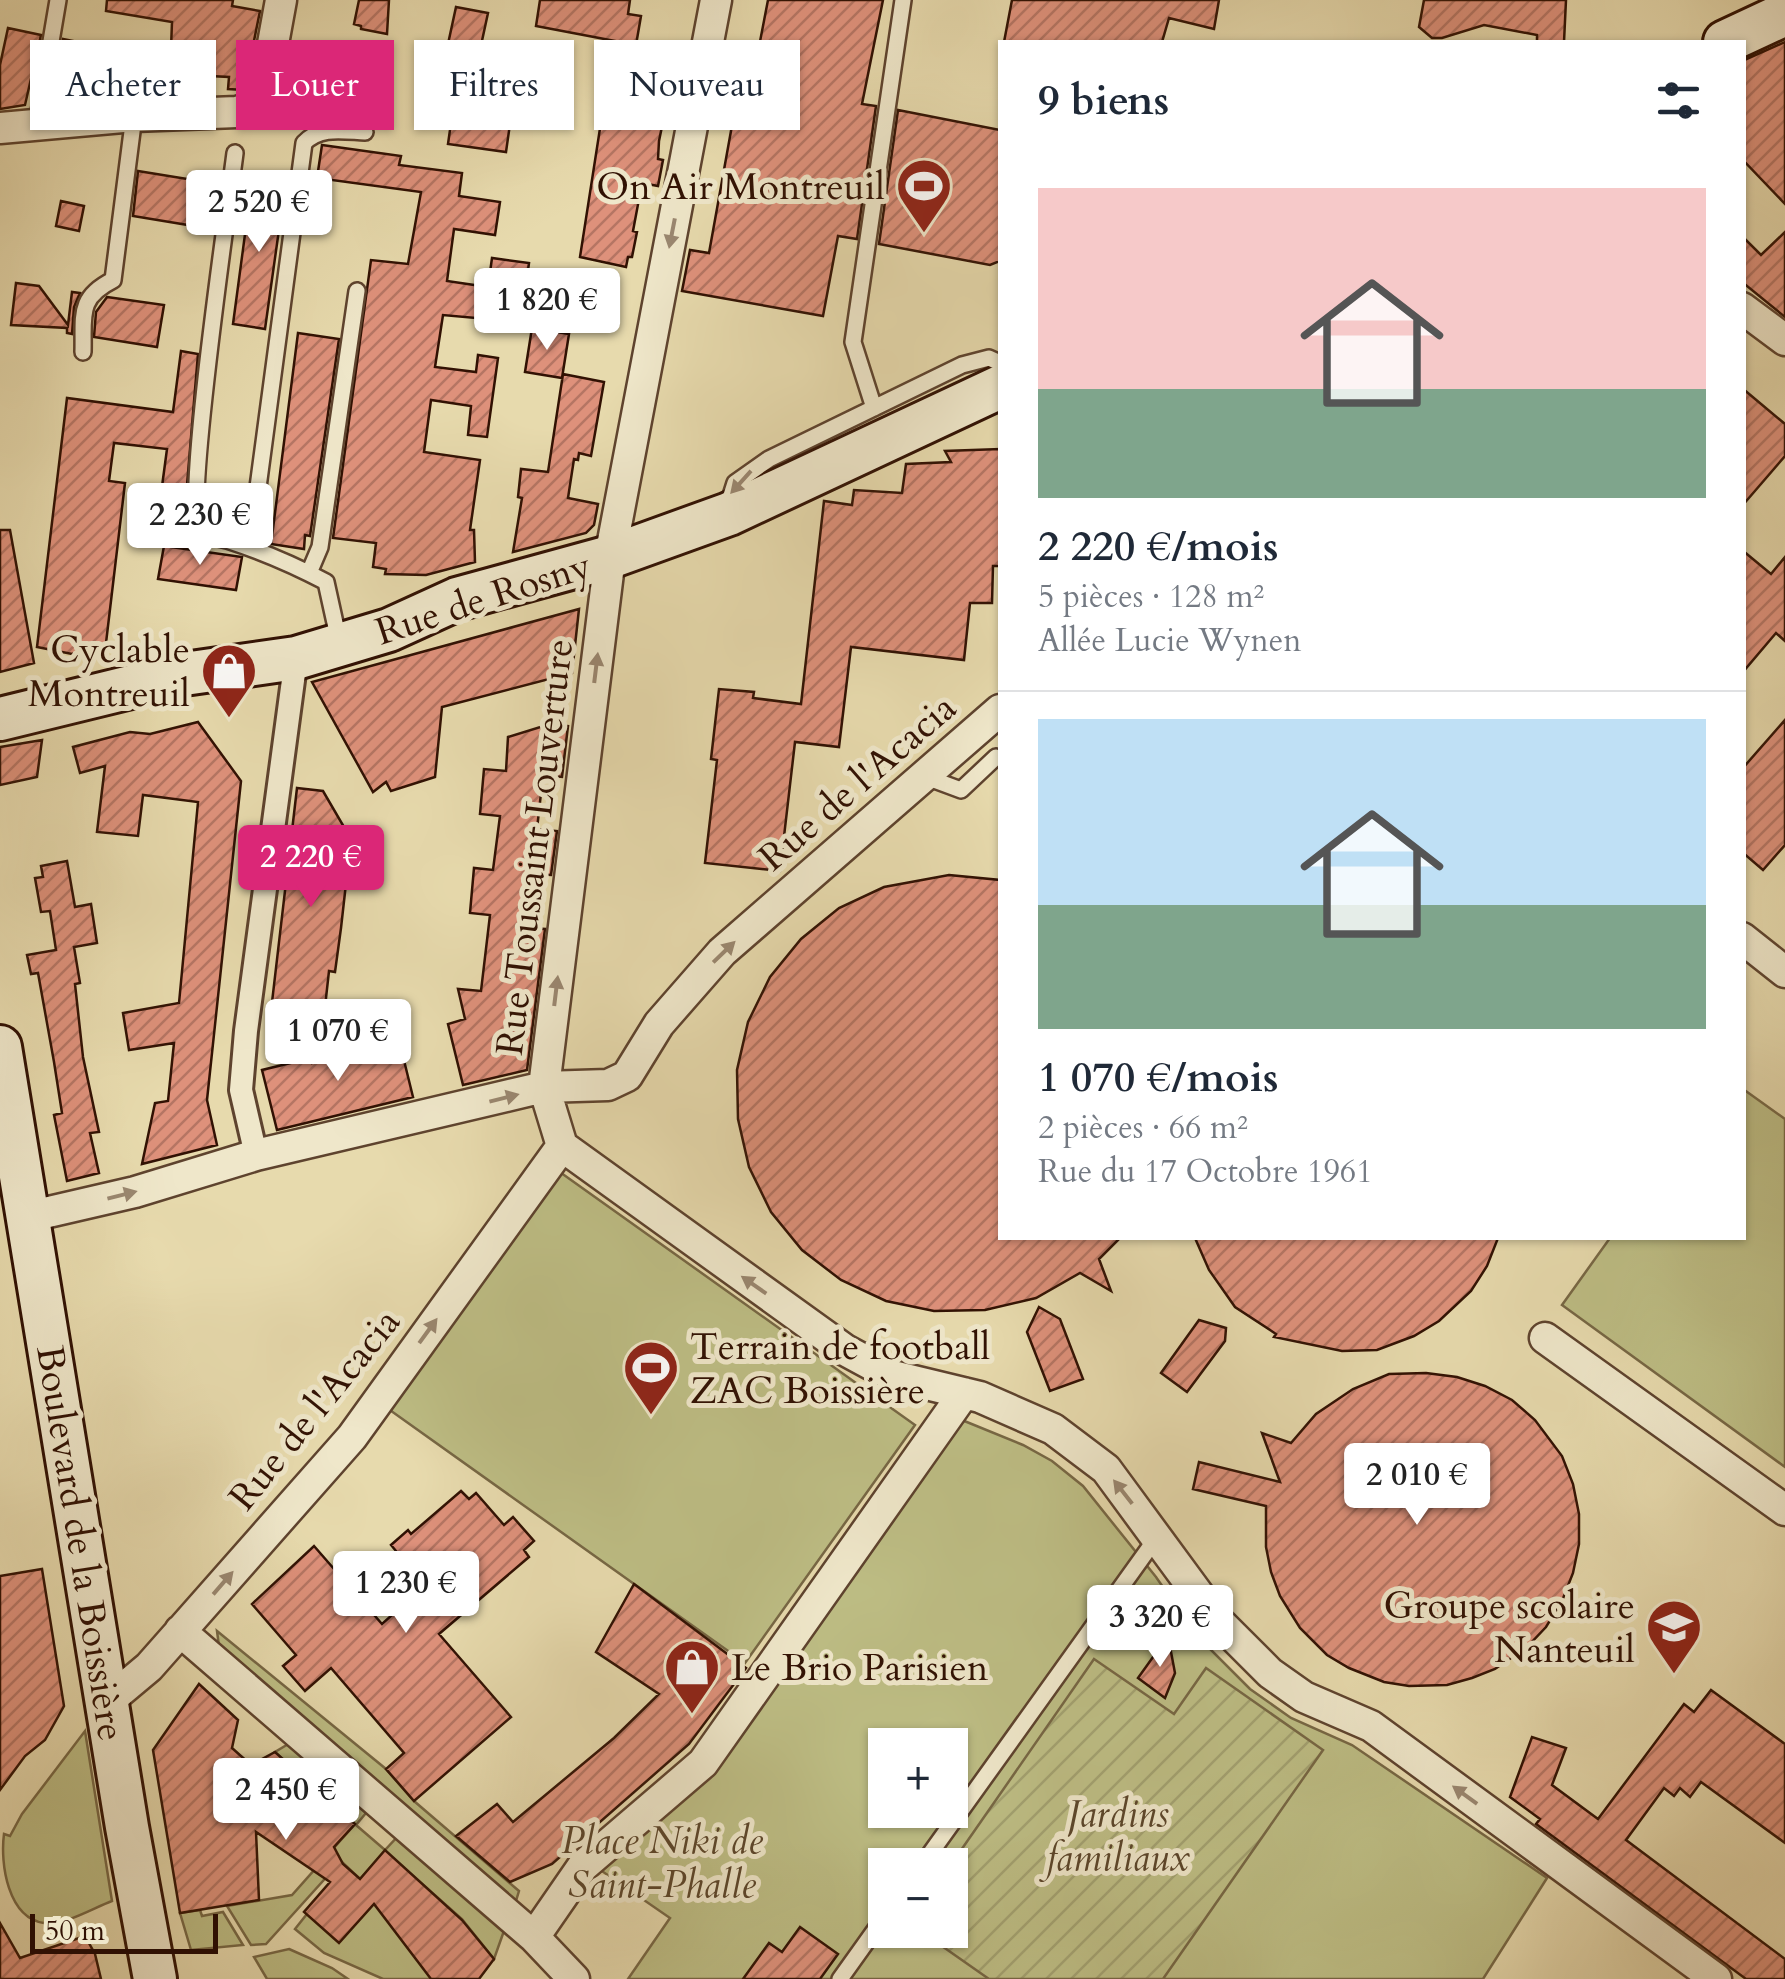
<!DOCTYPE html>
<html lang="fr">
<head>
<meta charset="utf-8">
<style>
  :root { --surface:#fff; --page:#f2f2f3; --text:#1f2937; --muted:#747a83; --line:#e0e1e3; --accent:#db2777 }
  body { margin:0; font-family:Cardo,serif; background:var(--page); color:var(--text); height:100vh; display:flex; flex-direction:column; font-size:38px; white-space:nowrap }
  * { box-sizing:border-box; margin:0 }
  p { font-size:32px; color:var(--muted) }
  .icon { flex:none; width:55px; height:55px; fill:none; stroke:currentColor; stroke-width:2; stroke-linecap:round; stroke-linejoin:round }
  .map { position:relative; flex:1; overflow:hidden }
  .drawer { position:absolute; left:998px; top:40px; width:748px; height:1200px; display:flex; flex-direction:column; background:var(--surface); border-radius:0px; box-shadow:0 2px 8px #0004 }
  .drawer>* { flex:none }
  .top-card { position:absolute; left:30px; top:40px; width:818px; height:90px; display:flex; gap:20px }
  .fabs { position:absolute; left:868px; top:1728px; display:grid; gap:20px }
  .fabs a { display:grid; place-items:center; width:100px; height:100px; border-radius:0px; background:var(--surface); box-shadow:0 2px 8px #0004; font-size:50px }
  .scale { position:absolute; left:30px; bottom:25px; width:188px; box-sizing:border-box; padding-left:10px; border:5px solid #311103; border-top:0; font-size:28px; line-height:35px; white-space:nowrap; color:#311103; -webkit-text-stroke:8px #efe7ca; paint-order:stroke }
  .price { position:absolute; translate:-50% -85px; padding:0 22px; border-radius:10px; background:#fff; color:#222; font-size:32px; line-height:65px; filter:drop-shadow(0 2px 5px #0008) }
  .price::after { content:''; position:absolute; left:50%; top:60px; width:30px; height:22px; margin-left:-15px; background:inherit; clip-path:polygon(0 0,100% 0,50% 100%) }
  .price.active { background:var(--accent); color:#fff }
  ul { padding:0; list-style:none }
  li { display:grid; align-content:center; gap:20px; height:530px; padding:0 40px }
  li+li { border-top:2px solid var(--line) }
  li span { display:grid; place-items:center; height:310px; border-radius:0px; color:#555 }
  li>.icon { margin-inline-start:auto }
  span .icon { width:180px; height:180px; fill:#fffc; stroke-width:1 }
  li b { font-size:42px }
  h2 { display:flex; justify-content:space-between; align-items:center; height:120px; padding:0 40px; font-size:42px }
  .tag { padding:0 35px; border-radius:0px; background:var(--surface); box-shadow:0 2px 8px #0004; font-size:35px; line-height:90px }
  .tag.active { background:var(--accent); color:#fff }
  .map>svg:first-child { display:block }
  .green { fill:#bdbd84; stroke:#776744; stroke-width:2.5; fill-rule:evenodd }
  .garden { fill:url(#garden-furrows); stroke:#776744; stroke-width:2.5 }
  .building { fill:url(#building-hatch); stroke:#311103; stroke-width:2.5 }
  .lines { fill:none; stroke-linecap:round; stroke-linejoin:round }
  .service-casing { stroke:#5e432e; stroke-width:20 }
  .pedestrian-casing { stroke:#5e432e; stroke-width:28 }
  .minor-casing { stroke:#5e432e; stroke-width:35 }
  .secondary-casing { stroke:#311103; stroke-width:48 }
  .service { stroke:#efe7ca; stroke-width:15 }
  .pedestrian { stroke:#efe7ca; stroke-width:22 }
  .minor { stroke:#efe7ca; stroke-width:30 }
  .secondary { stroke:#efe7ca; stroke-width:42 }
  .oneway { fill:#9a8770 }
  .labels { text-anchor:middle; stroke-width:10; stroke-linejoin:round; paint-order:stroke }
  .poi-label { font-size:38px; fill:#311103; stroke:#efe7ca; text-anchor:end }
  .street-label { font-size:38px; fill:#311103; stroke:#efe7ca }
  .park-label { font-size:38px; font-style:italic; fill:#5b452a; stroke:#efe7ca }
</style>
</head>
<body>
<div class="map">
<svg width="1785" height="1979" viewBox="0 0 1785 1979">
  <defs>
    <pattern id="garden-furrows" width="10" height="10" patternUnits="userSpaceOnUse" patternTransform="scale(2.5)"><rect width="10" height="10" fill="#bdbd84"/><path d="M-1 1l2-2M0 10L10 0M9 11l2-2" fill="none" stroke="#a3a170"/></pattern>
    <pattern id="building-hatch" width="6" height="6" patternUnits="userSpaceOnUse" patternTransform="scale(2.5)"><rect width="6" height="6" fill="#de917b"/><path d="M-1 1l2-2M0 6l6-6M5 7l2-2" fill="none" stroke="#b57563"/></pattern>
  </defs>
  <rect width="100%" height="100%" fill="#e7daad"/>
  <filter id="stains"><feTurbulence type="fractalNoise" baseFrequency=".002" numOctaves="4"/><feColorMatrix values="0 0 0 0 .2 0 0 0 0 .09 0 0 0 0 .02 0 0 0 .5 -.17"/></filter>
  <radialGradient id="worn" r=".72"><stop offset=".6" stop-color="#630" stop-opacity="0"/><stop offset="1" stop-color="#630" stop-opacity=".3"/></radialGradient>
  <path class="green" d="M 1743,1089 L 1785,1119 L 1785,1467 L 1562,1305 L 1610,1238 L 1742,1238 Z
    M 557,1170 L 915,1425 L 745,1663 L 387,1408 Z
    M 957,1418 L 1023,1445 L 1052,1461 L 1083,1486 L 1156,1577 L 1196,1635 L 1250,1689 L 1291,1718 L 1352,1745 L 1547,1878 L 1483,1979 L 628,1979 L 670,1918 L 596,1867 L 712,1769 ZM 885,1745 L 950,1745 L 950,1810 L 885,1810 ZM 885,1865 L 950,1865 L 950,1930 L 885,1930 Z
    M 217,1631 L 386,1769 L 414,1801 L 519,1891 L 515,1904 L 220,1654 Z
    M 85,1731 L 112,1901 C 93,1908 64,1926 44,1923 C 8,1918 0,1864 4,1834 L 10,1836 L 22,1814 Z
    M 295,1740 L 371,1807 L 356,1825 L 385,1850 L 400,1834 L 505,1928 L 494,1959 L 462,1919 L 385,1851 L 360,1879 L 341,1861 L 266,1944 L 251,1945 L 227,1906 L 292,1895 L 355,1824 L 275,1752 Z
    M 374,1903 L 449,1979 L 383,1979 L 324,1953 L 295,1929 L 307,1914 Z
    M 200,1910 L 202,1916 L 223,1912 L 243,1945 L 191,1950 L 180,1913 Z
    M 289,1949 L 332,1968 L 348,1979 L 267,1979 L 254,1957 Z"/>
  <path class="garden" d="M 1094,1659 L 1174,1714 L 1206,1668 L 1323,1750 L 1163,1979 L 989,1979 L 919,1930 L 950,1930 L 950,1866 Z"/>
  <path class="building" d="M 107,0 L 233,0 L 232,6 L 260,11 L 244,90 L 228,89 L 229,77 L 170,74 L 172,22 L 106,11 Z
    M 359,0 L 389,0 L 387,34 L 361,29 L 361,26 L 354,24 Z
    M 540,0 L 630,0 L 628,14 L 641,16 L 636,45 L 536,26 Z
    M 768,0 L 883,0 L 862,104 L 876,106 L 857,239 L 838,236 L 823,316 L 682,291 L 690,250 L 709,253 L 740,81 L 752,83 Z
    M 1012,0 L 1219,0 L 1214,29 L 1169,18 L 1162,42 L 1004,42 Z
    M 1424,0 L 1566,0 L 1564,42 L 1537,42 L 1537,35 L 1484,25 L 1442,38 L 1432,38 L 1419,27 Z
    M 456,7 L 488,13 L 480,50 L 448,44 Z
    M 8,28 L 41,35 L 25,105 L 0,109 L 0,65 Z
    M 63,39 L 166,60 L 168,94 L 137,95 L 137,89 L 56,81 Z
    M 1785,42 L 1785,204 L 1742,159 L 1742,61 Z
    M 295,66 L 332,66 L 333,85 L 296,88 Z
    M 608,77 L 659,87 L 657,95 L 661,96 L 658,111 L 665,112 L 659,141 L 658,159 L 663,160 L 658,186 L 642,183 L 633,231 L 637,232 L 632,257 L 628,257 L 626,267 L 580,257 Z
    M 469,102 L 469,106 L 513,103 L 506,152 L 448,144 L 450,130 L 433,104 Z
    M 898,110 L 1000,130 L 1000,261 L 990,265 L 879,244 Z
    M 322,145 L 401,156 L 399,165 L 462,173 L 459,196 L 500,202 L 495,235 L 454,229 L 447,281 L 488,287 L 492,258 L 529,263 L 521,322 L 443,315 L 435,367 L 476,372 L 478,355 L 498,358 L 487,437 L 468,435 L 471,406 L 431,400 L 424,452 L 480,460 L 470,530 L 474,530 L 475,562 L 426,575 L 385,574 L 386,569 L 373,567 L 376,543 L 333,538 L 371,260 L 408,264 L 421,192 L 317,178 Z
    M 138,171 L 206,182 L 200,227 L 133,216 Z
    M 252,182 L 285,187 L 265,329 L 233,324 Z
    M 61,201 L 84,206 L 79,231 L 56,226 Z
    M 1785,232 L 1785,317 L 1742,282 L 1742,236 L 1761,255 Z
    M 16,283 L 39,286 L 68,325 L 72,292 L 80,293 L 74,307 L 72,334 L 67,333 L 67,328 L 11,325 Z
    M 107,297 L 164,305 L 157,347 L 94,337 L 96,312 Z
    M 532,328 L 569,334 L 562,378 L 525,372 Z
    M 298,333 L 339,339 L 310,536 L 305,535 L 304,549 L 271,544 Z
    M 181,351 L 198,354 L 186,497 L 161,494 L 167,449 L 114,443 L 109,481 L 125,483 L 106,643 L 72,654 L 37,647 L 67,398 L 173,412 Z
    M 563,374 L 604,382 L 591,456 L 579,453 L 578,460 L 574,459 L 568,498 L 598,504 L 594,525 L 586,533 L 513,552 L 522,498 L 518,497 L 521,469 L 548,472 Z
    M 1742,388 L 1785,424 L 1785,456 L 1742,506 Z
    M 1000,449 L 1000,566 L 993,566 L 992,603 L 970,603 L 964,660 L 851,647 L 839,747 L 795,742 L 780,871 L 705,863 L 717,760 L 711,759 L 719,689 L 754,692 L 753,698 L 801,704 L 824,501 L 852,505 L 854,490 L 902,493 L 906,464 L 951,462 L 945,451 Z
    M 0,530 L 10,530 L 34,663 L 0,672 Z
    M 164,546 L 242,557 L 236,590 L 158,579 Z
    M 1742,550 L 1771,574 L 1785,557 L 1785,641 L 1776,633 L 1742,673 Z
    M 579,609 L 572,673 L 442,707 L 435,777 L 391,791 L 386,782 L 373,792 L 312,682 Z
    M 1785,720 L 1785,845 L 1763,870 L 1742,852 L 1742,769 Z
    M 198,722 L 241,781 L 207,1100 L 217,1145 L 142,1164 L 155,1103 L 168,1101 L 174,1043 L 129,1050 L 123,1013 L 179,1003 L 198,802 L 143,795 L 138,836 L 97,832 L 105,766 L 80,773 L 73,747 L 130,732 L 150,734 Z
    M 550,724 L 568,726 L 562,777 L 543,775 L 537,829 L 557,831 L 551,875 L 533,874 L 528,928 L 545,929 L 527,1070 L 463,1085 L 448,1024 L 465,1019 L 458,989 L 481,991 L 490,915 L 470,913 L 474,868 L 493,870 L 500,816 L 480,814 L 484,769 L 506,771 L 508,737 Z
    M 42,740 L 37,777 L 0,785 L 0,747 Z
    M 297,788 L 323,791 L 351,839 L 341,928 L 335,972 L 329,971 L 324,1016 L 269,1028 Z
    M 67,861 L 75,907 L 91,904 L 97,943 L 74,947 L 80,983 L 75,984 L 83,1057 L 99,1132 L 90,1133 L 99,1173 L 67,1181 L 54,1115 L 62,1113 L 54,1062 L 38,973 L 31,974 L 27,955 L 56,950 L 50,911 L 41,912 L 35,878 L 43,877 L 41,866 Z
    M 949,875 L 1000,880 L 1000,1238 L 1120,1238 L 1099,1259 L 1111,1291 L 1080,1273 L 1036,1298 L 985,1310 L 934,1311 L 886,1301 L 841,1280 L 802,1250 L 771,1212 L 749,1167 L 738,1119 L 737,1070 L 748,1022 L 770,977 L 801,939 L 839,908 L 884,887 Z
    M 398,1036 L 413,1097 L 277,1130 L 262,1070 L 311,1058 L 312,1063 L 351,1053 L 350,1048 Z
    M 1195,1238 L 1498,1238 L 1487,1266 L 1471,1291 L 1439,1321 L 1414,1336 L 1377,1350 L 1342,1351 L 1274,1337 L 1276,1334 L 1235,1307 L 1209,1270 Z
    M 1039,1307 L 1060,1319 L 1083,1379 L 1050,1391 L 1027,1332 Z
    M 1199,1320 L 1226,1328 L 1225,1341 L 1187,1392 L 1161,1373 Z
    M 1426,1373 L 1457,1377 L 1485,1386 L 1512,1400 L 1535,1420 L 1562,1456 L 1573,1484 L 1579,1514 L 1579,1544 L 1573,1573 L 1562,1601 L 1546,1627 L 1527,1647 L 1495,1669 L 1472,1678 L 1447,1685 L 1409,1686 L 1384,1682 L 1349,1668 L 1327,1655 L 1300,1628 L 1280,1596 L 1271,1572 L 1266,1547 L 1266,1506 L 1193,1489 L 1199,1462 L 1280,1482 L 1262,1433 L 1291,1443 L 1316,1414 L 1353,1389 L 1389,1374 Z
    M 461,1491 L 469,1499 L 476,1493 L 504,1525 L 513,1517 L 534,1541 L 524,1550 L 529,1557 L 439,1634 L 511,1717 L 414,1801 L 386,1769 L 404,1753 L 331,1668 L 305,1691 L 283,1666 L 296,1655 L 252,1604 L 314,1546 L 382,1624 L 410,1599 L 385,1570 L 401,1557 L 391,1545 L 408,1530 L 411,1534 Z
    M 42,1569 L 64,1706 L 45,1740 L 25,1756 L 0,1790 L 0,1576 Z
    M 634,1584 L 746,1668 L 689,1744 L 552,1864 L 510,1882 L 456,1836 L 497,1804 L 513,1822 L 614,1738 L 659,1694 L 596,1652 Z
    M 1168,1636 L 1175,1673 L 1165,1698 L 1138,1678 Z
    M 199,1684 L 238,1720 L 232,1748 L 251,1765 L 275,1752 L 355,1824 L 334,1847 L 343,1864 L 360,1879 L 385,1850 L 462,1920 L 494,1959 L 479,1979 L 431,1979 L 374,1904 L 339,1943 L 304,1912 L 330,1882 L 256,1832 L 259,1900 L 180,1913 L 153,1750 Z
    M 1711,1690 L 1785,1744 L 1785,1843 L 1701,1782 L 1690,1797 L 1680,1788 L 1674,1796 L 1664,1788 L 1626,1840 L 1785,1959 L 1785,1979 L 1746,1979 L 1536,1824 L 1540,1819 L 1510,1797 L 1532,1737 L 1566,1748 L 1552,1785 L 1598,1819 L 1684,1704 L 1694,1712 Z
    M 0,1923 L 20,1958 L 85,1936 L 95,1954 L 101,1979 L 0,1979 Z
    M 800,1927 L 838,1954 L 820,1979 L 743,1979 L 769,1943 L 782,1952 Z"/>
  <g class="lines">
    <g class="service-casing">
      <path id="service" d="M 37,124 L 58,0
        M 235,153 C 229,202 184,505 200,527 C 206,536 217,538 227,540 C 261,551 294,565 326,582 L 339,641
        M 83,352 C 84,316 77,298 113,280 L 134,116
        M 874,408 L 853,342 L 903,0
        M 728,505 L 735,483 L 769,459 L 962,365 L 989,358 L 1000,363
        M 250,547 L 304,143 C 320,126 343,131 365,132
        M 309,573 L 320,547 L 357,291
        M 926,777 L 961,790 L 996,757
        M 922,1865 L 1157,1537
        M 840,1979 L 885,1916"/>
    </g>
    <g class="pedestrian-casing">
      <path id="pedestrian" d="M 256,1155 L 241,1090 L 246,1031 L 296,658"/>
    </g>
    <g class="minor-casing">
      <path id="minor" d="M 716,0 L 610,557 L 544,1087 L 562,1146 L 845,1350 L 893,1376 L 980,1397 L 1053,1429 L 1106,1469 L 1217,1620 L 1270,1673 L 1304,1697 L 1371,1726 L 1716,1979
        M 0,128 L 134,116 L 237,112 L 258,105 L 266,82 L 281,0
        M 1742,308 L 1785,340
        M 1742,938 L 1785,972
        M 27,1217 L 135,1192 L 256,1155 L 544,1087 L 608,1085 L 627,1076 L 659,1024 L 722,952 L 1000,710
        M 1545,1338 L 1785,1510
        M 180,1631 L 534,1937 L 574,1979
        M 106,1703 L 149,1667 L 352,1437 L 562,1146
        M 534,1937 L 583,1866 L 703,1763 L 964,1393"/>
    </g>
    <g class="secondary-casing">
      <path id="secondary" d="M 1725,42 L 1785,14
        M 0,719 L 184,674 L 296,658 L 389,630 L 457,599 L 610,557 L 729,514 L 1000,387
        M 0,1047 L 127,1827 L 155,1979"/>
    </g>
    <use href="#service" class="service"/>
    <use href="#pedestrian" class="pedestrian"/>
    <use href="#minor" class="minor"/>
    <use href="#secondary" class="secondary"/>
  </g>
  <defs><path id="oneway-solid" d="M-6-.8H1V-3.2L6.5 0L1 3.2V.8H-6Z" transform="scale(2.5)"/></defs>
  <g class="oneway">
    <use href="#oneway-solid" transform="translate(672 233) rotate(101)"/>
    <use href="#oneway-solid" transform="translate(741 482) rotate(132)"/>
    <use href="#oneway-solid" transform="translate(596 668) rotate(-83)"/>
    <use href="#oneway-solid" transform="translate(724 952) rotate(-44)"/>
    <use href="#oneway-solid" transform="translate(556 991) rotate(-83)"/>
    <use href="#oneway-solid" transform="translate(504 1098) rotate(-14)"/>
    <use href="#oneway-solid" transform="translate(122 1195) rotate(-14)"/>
    <use href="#oneway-solid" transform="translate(754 1285) rotate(-145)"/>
    <use href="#oneway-solid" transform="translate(428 1331) rotate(-54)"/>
    <use href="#oneway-solid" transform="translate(1123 1492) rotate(-128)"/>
    <use href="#oneway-solid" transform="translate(223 1583) rotate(-49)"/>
    <use href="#oneway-solid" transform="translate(1465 1795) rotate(-144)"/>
  </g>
  <defs>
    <g id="stadium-pin" transform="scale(2.875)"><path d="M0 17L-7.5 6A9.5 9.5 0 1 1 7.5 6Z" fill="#8f2418" stroke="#efe7ca"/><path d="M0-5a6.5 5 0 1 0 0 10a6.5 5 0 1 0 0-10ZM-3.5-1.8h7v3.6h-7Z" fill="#fff"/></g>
    <g id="shop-pin" transform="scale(2.875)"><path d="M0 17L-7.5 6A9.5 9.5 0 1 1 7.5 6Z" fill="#8f2418" stroke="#efe7ca"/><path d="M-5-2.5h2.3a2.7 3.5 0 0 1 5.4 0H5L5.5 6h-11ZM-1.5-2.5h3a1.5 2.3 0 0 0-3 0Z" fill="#fff"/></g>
    <g id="school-pin" transform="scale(2.875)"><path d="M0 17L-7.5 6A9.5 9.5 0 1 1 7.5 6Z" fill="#8f2418" stroke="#efe7ca"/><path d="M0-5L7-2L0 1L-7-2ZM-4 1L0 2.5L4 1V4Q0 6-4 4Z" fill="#fff"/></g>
  </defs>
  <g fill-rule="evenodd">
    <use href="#stadium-pin" x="924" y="186"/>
    <use href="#shop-pin" x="229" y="671"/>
    <use href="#stadium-pin" x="651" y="1368"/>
    <use href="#school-pin" x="1674" y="1627"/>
    <use href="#shop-pin" x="692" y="1667"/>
  </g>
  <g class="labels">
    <g class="poi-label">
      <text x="885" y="199">On Air Montreuil</text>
      <text x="190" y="662">Cyclable<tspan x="190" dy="44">Montreuil</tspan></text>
      <text x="690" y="1359" text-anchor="start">Terrain de football<tspan x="690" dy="44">ZAC Boissière</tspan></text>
      <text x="1635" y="1618">Groupe scolaire<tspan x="1635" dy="44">Nanteuil</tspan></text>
      <text x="731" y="1680" text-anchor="start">Le Brio Parisien</text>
    </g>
    <g class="street-label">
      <text transform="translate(483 598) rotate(-18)" y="13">Rue de Rosny</text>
      <text transform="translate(857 782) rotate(-41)" y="13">Rue de l'Acacia</text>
      <text transform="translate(534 847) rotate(-83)" y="13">Rue Toussaint Louverture</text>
      <text transform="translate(314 1409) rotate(-51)" y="13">Rue de l'Acacia</text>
      <text transform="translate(81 1543) rotate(81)" y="13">Boulevard de la Boissière</text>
    </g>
    <g class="park-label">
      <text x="1118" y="1826">Jardins<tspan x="1118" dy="44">familiaux</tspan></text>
      <text x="662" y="1853">Place Niki de<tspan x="662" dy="44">Saint-Phalle</tspan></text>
    </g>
  </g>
  <rect width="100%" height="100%" filter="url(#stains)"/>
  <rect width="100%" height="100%" fill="url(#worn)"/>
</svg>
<div class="fabs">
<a>+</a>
<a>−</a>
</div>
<div class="scale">50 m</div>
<b class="price" style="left:259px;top:255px">2 520 €</b>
<b class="price" style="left:547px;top:353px">1 820 €</b>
<b class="price" style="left:200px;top:568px">2 230 €</b>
<b class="price active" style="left:311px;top:910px">2 220 €</b>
<b class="price" style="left:338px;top:1084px">1 070 €</b>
<b class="price" style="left:1417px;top:1528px">2 010 €</b>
<b class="price" style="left:406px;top:1636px">1 230 €</b>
<b class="price" style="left:1160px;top:1670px">3 320 €</b>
<b class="price" style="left:286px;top:1843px">2 450 €</b>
<div class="top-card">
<a class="tag">Acheter</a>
<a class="tag active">Louer</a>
<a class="tag">Filtres</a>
<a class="tag">Nouveau</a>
</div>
<section class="drawer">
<h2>9 biens<svg class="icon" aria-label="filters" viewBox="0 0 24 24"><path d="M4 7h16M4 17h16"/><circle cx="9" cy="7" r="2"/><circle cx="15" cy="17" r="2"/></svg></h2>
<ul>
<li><span style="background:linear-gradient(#f6c9c9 65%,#7fa58c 0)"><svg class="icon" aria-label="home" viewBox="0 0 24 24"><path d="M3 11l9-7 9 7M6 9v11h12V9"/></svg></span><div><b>2 220 €/mois</b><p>5 pièces · 128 m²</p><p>Allée Lucie Wynen</p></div></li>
<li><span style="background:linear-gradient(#bfe0f5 60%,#7fa58c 0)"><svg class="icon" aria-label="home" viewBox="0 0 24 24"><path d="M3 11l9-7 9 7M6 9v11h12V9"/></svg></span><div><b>1 070 €/mois</b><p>2 pièces · 66 m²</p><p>Rue du 17 Octobre 1961</p></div></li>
</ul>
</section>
</div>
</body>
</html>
